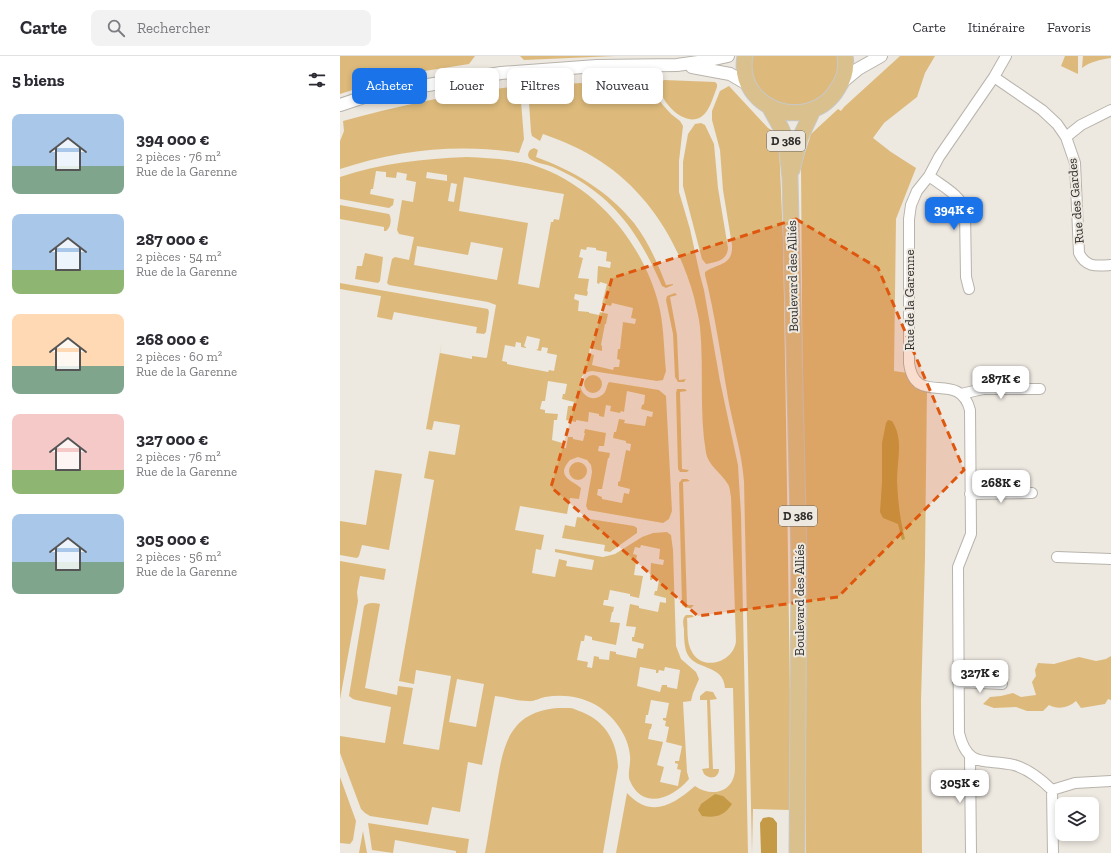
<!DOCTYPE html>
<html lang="fr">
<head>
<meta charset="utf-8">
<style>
  :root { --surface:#fff; --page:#f2f2f3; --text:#2b2b33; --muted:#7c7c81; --line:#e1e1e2; --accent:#1a73e8 }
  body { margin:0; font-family:"Zilla Slab",serif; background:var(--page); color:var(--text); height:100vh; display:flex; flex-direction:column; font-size:15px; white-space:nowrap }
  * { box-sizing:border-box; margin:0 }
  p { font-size:13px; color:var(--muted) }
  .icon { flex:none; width:22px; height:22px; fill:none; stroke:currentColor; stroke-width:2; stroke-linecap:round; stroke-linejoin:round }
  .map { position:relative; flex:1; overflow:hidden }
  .side { display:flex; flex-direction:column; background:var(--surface); width:340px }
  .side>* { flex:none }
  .banner { position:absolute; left:12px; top:12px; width:380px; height:36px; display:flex; gap:8px }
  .fabs { position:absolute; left:715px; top:741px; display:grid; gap:8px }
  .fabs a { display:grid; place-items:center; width:44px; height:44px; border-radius:8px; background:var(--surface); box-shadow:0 2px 6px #0003; font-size:20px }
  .price { position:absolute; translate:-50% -34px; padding:0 9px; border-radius:8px; background:#fff; color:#222; font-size:13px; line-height:26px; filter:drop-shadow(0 1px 2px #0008) }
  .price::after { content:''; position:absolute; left:50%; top:24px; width:12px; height:9px; margin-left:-6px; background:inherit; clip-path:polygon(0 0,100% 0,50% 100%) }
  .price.active { background:var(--accent); color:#fff }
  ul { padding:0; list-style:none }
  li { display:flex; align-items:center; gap:12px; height:100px; padding:0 12px }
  li span { display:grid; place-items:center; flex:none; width:112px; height:80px; border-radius:8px; color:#555 }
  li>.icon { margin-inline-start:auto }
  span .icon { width:48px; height:48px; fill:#fffc; stroke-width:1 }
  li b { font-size:17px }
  h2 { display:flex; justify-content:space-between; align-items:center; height:48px; padding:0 12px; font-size:17px }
  .pill { padding:0 14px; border-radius:8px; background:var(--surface); box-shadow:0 2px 6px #0003; font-size:14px; line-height:36px }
  .pill.active { background:var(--accent); color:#fff }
  header { display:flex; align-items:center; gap:24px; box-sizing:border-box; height:56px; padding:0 20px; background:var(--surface); border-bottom:1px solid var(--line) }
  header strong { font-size:19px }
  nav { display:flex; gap:22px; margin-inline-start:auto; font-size:14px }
  .search { width:280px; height:36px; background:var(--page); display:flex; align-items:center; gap:10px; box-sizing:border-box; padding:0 14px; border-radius:8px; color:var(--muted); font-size:15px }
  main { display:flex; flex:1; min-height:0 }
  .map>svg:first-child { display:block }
  .green { fill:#ddba7b; fill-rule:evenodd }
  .water { fill:#c49a47 }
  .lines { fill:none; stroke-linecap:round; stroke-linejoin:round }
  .minor-casing { stroke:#b8b4ac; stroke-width:12 }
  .tertiary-casing { stroke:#b8b4ac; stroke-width:14 }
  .primary-casing { stroke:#c9c8c8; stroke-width:17 }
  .minor { stroke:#fff; stroke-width:10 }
  .tertiary { stroke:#fff; stroke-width:12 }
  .primary { stroke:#dac08d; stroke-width:15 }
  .marked { fill:#df570e; fill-opacity:0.2; stroke:#df570e; stroke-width:3; stroke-dasharray:8 5; stroke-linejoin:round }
  .labels { text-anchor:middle; stroke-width:4; stroke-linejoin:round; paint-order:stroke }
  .shield { fill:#ede8e0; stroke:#686561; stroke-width:1 }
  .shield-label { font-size:12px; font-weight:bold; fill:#2f2d2a }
  .street-label { font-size:13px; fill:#2f2d2a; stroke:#ede8e0 }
</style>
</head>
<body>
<header>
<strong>Carte</strong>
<div class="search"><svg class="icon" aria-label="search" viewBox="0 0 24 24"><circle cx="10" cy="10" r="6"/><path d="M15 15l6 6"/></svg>Rechercher</div>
<nav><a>Carte</a><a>Itinéraire</a><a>Favoris</a></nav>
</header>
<main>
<section class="side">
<h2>5 biens<svg class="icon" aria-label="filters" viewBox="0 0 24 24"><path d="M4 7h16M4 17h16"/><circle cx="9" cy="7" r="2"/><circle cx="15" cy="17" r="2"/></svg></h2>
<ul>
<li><span style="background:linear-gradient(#a9c7e8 65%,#7fa58c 0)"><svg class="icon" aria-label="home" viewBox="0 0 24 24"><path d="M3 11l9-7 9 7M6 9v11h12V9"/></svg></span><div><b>394 000 €</b><p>2 pièces · 76 m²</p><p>Rue de la Garenne</p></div></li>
<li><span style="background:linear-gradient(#a9c7e8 70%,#8fb573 0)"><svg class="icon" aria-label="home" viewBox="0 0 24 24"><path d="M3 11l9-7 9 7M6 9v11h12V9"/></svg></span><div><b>287 000 €</b><p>2 pièces · 54 m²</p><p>Rue de la Garenne</p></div></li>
<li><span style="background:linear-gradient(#ffd9b3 65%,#7fa58c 0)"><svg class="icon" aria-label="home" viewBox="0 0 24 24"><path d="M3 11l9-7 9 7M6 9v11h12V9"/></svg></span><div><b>268 000 €</b><p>2 pièces · 60 m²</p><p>Rue de la Garenne</p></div></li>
<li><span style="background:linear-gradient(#f6c9c9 70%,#8fb573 0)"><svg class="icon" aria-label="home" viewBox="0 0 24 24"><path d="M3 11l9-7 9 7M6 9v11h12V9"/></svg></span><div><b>327 000 €</b><p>2 pièces · 76 m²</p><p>Rue de la Garenne</p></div></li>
<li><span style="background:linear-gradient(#a9c7e8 60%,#7fa58c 0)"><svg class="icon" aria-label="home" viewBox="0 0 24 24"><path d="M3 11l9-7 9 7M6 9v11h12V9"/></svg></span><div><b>305 000 €</b><p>2 pièces · 56 m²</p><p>Rue de la Garenne</p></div></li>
</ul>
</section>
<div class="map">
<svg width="771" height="797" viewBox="0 0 771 797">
  <rect width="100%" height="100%" fill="#ede8e0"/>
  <path class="green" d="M 0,0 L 135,0 L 129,8 L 59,19 L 0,38 Z
    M 180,0 L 275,0 L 184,4 Z
    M 412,0 L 497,0 C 506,55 422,69 412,15 C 411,11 412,5 412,0 Z
    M 560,0 L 595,0 L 585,17 L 577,41 L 544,67 L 533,82 L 551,96 L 576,112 L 556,163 L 554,315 L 568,317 L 575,332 L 587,335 L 585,502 L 581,644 L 582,797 L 466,797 L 461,109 L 471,78 L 498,53 L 501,55 L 504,51 Z
    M 725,0 L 738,0 L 738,18 L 721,10 Z
    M 743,0 L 771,0 L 771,2 C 762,3 749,6 742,12 Z
    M 312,23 L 316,25 L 319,42 L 322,48 L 331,58 L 340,65 L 343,70 L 339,105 L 339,136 L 350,173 L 360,219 L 364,234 L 380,325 L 398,409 L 401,458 L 408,797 L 276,797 L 287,737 C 311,763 333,749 355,730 C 372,742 395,736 395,712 L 393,632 L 385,632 C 383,606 353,616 346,595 C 344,588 344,580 344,573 C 343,568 342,562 346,559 L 352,559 L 354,561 L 347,562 C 348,572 346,586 352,596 C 363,616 394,606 396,585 L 391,441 C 390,436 390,430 387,427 C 381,417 368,409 366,397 C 359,356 364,313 360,271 C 359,261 356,251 354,241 C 339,187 308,136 260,105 C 242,93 223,85 203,78 L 200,85 L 192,80 L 191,76 L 188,32 L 189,30 Z
    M 324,24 L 375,26 L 377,28 L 377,31 C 373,41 370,55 361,61 C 347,70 327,52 322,39 C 321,35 321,31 321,27 Z
    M 179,30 L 180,33 L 184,83 L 179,97 C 120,87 57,94 0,113 L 0,85 L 4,75 L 3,65 C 61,49 119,37 179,30 Z
    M 389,30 L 428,72 L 436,77 L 439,88 L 443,183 L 446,363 L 451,708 L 450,797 L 449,754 L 413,753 L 412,797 L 404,426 C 402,397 393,370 388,342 C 381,301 375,259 365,219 L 365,216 C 378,207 393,210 392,189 L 383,134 L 380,94 L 372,64 L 372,55 L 380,35 Z
    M 361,67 L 365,69 L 374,88 L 378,132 L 388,192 C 387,205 376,206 366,208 L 362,203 L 343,130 L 343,106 L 348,78 L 355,68 Z
    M 194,92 L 198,94 L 196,101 C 234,115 268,135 294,167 C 308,185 318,208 326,229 L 333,228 L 333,229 L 326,232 L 322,230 C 303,187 282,151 240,125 C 232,120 222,115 213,111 C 206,108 195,107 190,103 C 187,100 188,97 190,94 Z
    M 127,101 C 149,102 171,103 193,109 C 256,129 306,190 320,254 C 324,274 324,295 326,315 L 323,324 L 317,325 L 252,315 C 229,318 243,353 262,339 C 267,336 266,330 269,326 L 319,334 L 326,340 L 332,455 L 329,463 L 323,467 L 248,454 L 246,450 L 252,416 L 251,409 L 247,404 L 238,401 L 230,404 C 215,421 232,424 241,432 L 239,443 L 230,442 L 227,458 L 180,450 L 175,474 L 204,479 L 201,494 L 196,493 L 192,517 L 215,521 L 219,503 L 227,505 L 226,510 L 252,514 L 254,504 L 215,496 L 215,493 L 263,501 L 275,498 L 302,481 L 313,477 L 327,476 L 331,479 L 333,494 L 336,590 L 341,603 L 356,616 L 359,623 L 353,637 L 351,645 L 343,646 L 347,716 L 349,723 C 333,742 303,755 290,725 C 287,718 291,708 290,700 C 289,680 273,659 256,649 C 240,640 223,638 205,641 C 200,642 193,646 188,645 C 177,645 165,641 155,640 L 142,709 L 128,706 L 120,756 L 92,751 L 88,769 L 30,760 L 25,757 L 21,753 L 0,697 L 0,680 L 45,687 L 51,651 L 16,644 L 13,643 L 9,640 L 24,550 C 29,546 34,547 40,548 L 25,632 L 57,639 L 58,630 L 73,632 L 63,688 L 99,694 L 111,620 L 76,614 L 74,628 L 59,625 L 94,424 L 84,422 L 89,395 L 115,399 L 120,369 L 94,365 L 92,374 L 86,373 L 102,285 L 100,297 L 132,303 L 132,300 L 146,302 L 147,301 L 156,249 L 148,246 L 49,229 L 47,227 L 52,203 L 55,201 L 69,204 L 74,181 L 59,178 L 57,174 L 62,144 L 73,146 L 76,126 L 66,124 L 67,118 L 57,116 L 56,122 L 46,121 L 46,116 L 36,115 L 33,133 L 31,133 L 30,138 L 54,143 L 53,149 L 49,152 L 0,143 L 0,121 C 41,107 83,103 127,101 ZM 87,116 L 107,119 L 107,125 L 86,122 ZM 124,121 L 224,138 L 219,164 L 214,163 L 213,166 L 211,166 L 199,232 L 178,228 L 188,167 L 119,155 ZM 111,127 L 117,128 L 114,146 L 108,145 ZM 131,186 L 163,192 L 157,224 L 74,209 L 77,190 L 128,199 ZM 247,191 L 256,192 L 256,194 L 267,196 L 266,205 L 271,206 L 270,212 L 258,210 L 257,227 L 259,228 L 260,226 L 267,228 L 262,248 L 271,250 L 272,247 L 293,252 L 291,262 L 296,263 L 295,268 L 283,266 L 280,293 L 278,293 L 277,303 L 280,304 L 279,311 L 274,311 L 273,314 L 252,309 L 254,299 L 249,298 L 250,292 L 262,295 L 262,290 L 261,289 L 265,268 L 266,268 L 268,258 L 260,256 L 259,259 L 249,257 L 249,256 L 238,255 L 239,245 L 234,243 L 235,238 L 247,240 L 248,236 L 247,235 L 249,223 L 238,222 L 243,202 L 239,201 L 241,193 L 246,194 ZM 187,280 L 200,283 L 198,293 L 196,294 L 201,295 L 202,291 L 208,292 L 207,297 L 217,299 L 214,315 L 209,314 L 208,316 C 194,313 181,311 167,308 L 167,306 L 162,305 L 165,289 L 175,291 L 176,286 L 181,287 L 181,291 L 186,292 L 186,291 L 184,290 ZM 208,325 L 227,328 L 225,338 L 223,338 L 222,343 L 234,346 L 233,350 L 228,350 L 226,364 L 236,366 L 236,364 L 248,366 L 249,356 L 259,358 L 259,360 L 264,361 L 266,349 L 271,350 L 270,355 L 280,357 L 281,355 L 284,356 L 287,335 L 305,339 L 304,348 L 302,349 L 301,353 L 313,356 L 312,361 L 307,360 L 305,370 L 284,367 L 285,364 L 279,363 L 276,376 L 274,376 L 273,382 L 286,385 L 286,387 L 291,388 L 290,395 L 286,394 L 280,425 L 278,426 L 278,430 L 290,433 L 289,438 L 284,437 L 282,447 L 262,443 L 262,441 L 257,439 L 258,433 L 262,433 L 268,402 L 269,402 L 270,397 L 258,395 L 259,390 L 264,390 L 266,377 L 245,373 L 244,377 L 245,377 L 243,385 L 233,383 L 233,381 L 228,381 L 226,392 L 221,391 L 222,387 L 212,384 L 214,364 L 217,364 L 218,358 L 205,357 L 205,354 L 200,353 L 202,345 L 205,345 ZM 301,489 L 320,493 L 319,503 L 324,504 L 323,509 L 311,507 L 310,524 L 312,524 L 312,523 L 319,524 L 317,535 L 315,535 L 314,539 L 326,542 L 326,547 L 320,546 L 318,556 L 299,552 L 299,550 L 290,548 L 286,570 L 296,571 L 294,581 L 292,581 L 292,585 L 304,588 L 303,593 L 298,592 L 296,602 L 276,598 L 276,596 L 270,595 L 269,604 L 259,603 L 259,601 L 254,600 L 252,612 L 247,611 L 248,606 L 237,604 L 241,585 L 244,585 L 245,579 L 252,581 L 252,584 L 276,589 L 280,567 L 270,566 L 272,556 L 273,556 L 274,551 L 263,549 L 264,544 L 268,544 L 270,534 L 290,538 L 290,540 L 299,542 L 303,520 L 294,519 L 297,499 L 293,498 L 295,491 L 300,492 ZM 300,611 L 316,614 L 316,617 L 318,617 L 319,614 L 324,615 L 325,611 L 340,614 L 337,633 L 327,631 L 327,629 L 322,629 L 320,636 L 297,630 ZM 117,623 L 144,628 L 136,671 L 109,666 ZM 311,644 L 329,647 L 326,662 L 323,662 L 323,664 L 326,665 L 325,670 L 329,671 L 326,686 L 342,690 L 339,705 L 335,705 L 335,707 L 338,708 L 337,713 L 341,714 L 338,730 L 320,726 L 324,711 L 317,709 L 323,686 L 308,683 L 310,673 L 311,673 L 312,668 L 305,667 L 306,659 L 308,659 Z
    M 0,149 L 49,158 C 52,162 51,172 46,175 L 44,175 L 44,171 L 0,163 Z
    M 25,197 L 43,201 L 40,225 L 38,227 L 15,223 L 17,210 L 22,210 Z
    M 0,227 L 148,253 L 149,256 L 146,276 L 144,278 L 136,277 L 137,271 L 54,256 L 52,264 L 37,261 L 41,240 L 0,233 Z
    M 335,237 L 337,239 L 330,241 L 337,279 L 339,324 L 346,323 L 344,326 L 338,326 L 335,321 L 333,278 L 326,244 L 327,240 Z
    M244 328a9 9 0 1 1 18 0a9 9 0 1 1-18 0Z
    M 337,333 L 345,333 L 347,335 L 340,336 L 342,413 L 349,414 L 347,416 L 340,416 L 338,413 L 336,337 Z
    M229 415a9 9 0 1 1 18 0a9 9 0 1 1-18 0Z
    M 35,414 L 62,418 L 49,494 L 22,489 L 19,500 L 17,502 L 0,499 L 0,465 L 26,469 Z
    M 342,423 L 347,423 L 350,425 L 343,426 L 347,549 L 354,549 L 351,552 L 346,552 L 342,549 L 339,427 Z
    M 237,461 L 294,470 L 297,472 L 297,477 L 270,496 L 264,495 L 265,489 L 222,482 L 225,469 L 235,471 Z
    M 0,505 L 46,513 L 44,524 L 20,520 L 17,536 L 18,545 L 0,643 Z
    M 771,600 L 771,644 L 768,643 L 765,648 L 741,652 L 736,645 C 728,652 718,654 709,649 L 703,655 L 687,655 L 676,651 L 654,652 L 643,648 L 650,641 L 661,640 L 673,637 L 681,641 L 696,639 L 692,626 L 696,620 L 695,614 L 698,607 L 714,608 L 739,601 L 756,605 L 766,603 Z
    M 366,635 L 373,636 L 377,643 L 370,644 L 373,713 L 379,713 C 379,722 370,724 364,718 L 362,713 L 369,712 L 367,644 L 360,644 L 360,640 Z
    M 218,652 C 222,652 226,652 230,652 C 234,652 238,655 242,656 C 266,666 277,686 278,711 L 263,797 L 145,797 C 149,776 152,754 156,733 C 163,692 167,656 218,652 Z
    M 0,721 L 16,765 L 13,784 L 10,788 L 0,787 Z
    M 28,767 L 129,783 L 127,797 L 116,797 L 116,795 L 55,784 L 53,797 L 32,794 Z
    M 23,775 L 27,797 L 19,797 Z"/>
  <path class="water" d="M 548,364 L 552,365 C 564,383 557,404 557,425 C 558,445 560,464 565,483 L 562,484 L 558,468 L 543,462 L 540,456 L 542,426 L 542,387 L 546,367 Z
    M 375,738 L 383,740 L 392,748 C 384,760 376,762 362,760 L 358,754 L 361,748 Z
    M 429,761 L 433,762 L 437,767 L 437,797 L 421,797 L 420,767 L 423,762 Z"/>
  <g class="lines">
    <g class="minor-casing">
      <path id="minor" d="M 666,0 L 654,21 L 599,101 L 589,120 L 577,135 L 571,149 L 569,163 L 569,307 C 575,353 619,312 630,354 L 631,478 L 618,511 L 619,677 C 628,714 646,702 674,709 C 688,713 702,724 712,734 L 713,797
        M 654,21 L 702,54 L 717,68 L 726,81 L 735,107 L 739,197 C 746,212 757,210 771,209
        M 726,81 L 741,69 L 771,54
        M 589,120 C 602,130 621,139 625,155 L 626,221 L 629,233
        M 621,338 L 643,333 L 700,333
        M 630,438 L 692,437
        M 717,501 L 771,503
        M 618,626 L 662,628
        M 630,700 L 631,797
        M 712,734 L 735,727 L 771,725"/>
    </g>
    <g class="tertiary-casing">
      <path id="tertiary" d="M 352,11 L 390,18 L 409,29
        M 501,27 L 518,13 L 541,0
        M 0,49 L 33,38 L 161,17 L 257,10 L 337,9 L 365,5 L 388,0"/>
    </g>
    <g class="primary-casing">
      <path id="primary" d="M 405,0 C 395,54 471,79 498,32 C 504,23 507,11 505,0
        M 430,52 L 441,72 L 446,84 L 450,122 L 459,503 L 457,797
        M 452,114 L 460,82 L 473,54"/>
    </g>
    <use href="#minor" class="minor"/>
    <use href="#tertiary" class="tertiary"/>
    <use href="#primary" class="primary"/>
  </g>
  <path class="marked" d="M 456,163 L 538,212 L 624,414 L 498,541 L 358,560 L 211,431 L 272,222 Z"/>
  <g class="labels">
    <g class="shield">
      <rect x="427" y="75" width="38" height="20" rx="3"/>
      <rect x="439" y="450" width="38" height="20" rx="3"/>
    </g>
    <g class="shield-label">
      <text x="446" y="89">D 386</text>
      <text x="458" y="464">D 386</text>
    </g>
    <g class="street-label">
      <text transform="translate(735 145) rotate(-95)" y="5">Rue des Gardes</text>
      <text transform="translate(452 220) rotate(-91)" y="5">Boulevard des Alliés</text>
      <text transform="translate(569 244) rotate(-90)" y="5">Rue de la Garenne</text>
      <text transform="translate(459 544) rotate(-90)" y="5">Boulevard des Alliés</text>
    </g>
  </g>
</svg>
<div class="fabs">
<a><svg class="icon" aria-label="layers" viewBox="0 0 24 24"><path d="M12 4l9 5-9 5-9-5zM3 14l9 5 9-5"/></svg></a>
</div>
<b class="price active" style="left:614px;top:175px">394K €</b>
<b class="price" style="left:661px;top:344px">287K €</b>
<b class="price" style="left:661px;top:448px">268K €</b>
<b class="price" style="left:640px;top:638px">327K €</b>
<b class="price" style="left:620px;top:748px">305K €</b>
<div class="banner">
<a class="pill active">Acheter</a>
<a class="pill">Louer</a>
<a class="pill">Filtres</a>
<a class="pill">Nouveau</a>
</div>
</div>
</main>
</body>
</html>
